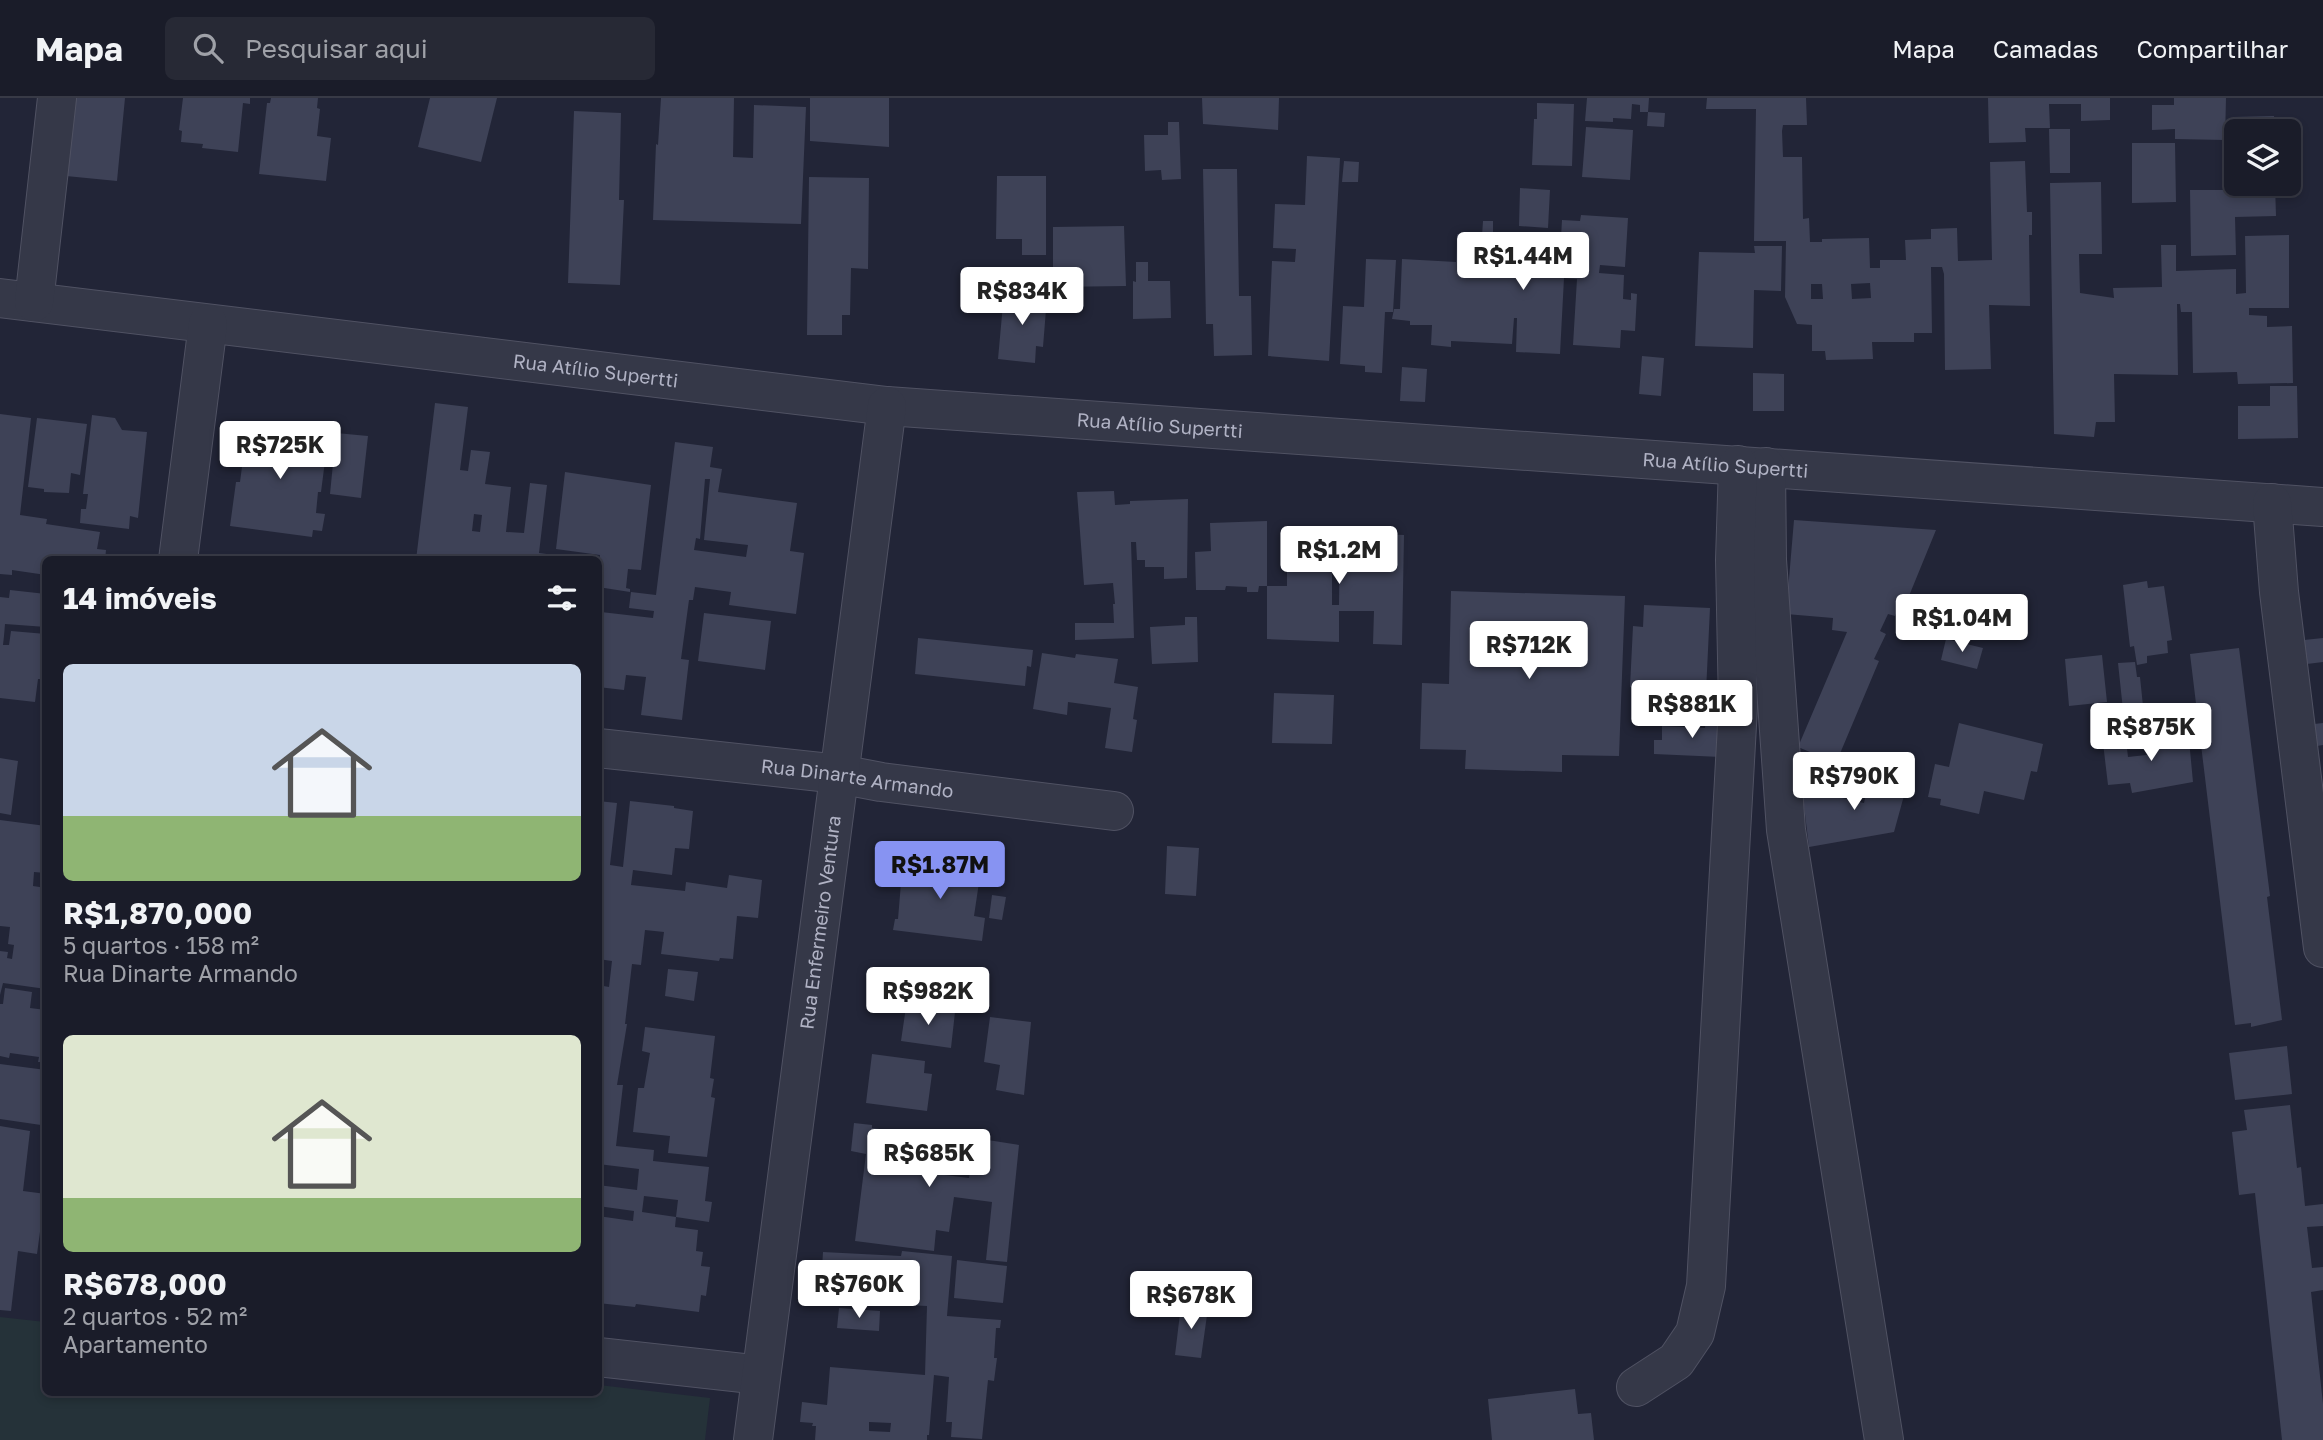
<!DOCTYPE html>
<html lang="pt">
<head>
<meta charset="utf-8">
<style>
  :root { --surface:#1a1c29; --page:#272935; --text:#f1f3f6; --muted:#9fa1a8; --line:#383a46; --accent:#8793f2 }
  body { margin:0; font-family:"Golos Text",sans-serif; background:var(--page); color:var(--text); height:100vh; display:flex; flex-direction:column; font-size:26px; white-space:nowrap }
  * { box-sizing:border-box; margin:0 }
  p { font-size:23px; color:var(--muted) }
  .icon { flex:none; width:38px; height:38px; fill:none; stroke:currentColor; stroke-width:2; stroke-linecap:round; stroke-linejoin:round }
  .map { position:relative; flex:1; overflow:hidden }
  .details { position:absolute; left:42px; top:458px; width:560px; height:840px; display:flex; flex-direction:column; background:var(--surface); border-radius:10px; box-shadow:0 4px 10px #0003,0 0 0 2px var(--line) }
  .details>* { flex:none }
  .buttons { position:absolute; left:2224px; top:21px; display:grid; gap:14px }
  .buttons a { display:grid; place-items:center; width:77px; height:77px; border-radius:10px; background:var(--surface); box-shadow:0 4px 10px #0003,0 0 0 2px var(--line); font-size:35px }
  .price { position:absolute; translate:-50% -60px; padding:0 16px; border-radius:7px; background:#fff; color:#222; font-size:23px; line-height:46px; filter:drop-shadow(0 2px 4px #0008) }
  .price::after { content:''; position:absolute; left:50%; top:42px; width:21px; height:16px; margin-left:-10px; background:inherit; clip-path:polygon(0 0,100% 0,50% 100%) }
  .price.current { background:var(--accent); color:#111 }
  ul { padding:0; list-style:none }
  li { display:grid; align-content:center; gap:14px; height:371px; padding:0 21px }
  li span { display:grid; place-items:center; height:217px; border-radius:10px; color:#555 }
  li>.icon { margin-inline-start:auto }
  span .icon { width:126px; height:126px; fill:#fffc; stroke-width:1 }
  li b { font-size:30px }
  h2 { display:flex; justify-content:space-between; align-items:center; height:84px; padding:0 21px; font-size:30px }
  header { display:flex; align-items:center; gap:42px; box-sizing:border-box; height:98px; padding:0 35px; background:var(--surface); border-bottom:2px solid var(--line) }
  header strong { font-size:33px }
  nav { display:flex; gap:38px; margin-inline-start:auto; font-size:24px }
  .search { width:490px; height:63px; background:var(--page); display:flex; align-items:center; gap:18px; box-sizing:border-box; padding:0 24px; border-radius:10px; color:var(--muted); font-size:26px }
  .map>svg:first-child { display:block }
  .green { fill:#253239 }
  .building { fill:#3e4257; fill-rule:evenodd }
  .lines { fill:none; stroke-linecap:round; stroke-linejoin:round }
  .minor-casing { stroke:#505263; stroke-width:40 }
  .minor { stroke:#353848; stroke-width:38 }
  .labels { text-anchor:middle; stroke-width:7; stroke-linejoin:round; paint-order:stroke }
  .street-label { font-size:19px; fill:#b0b2c4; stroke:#1b1d2d }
</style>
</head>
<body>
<header>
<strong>Mapa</strong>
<div class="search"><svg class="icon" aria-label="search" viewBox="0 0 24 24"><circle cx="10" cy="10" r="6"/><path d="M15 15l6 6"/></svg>Pesquisar aqui</div>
<nav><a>Mapa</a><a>Camadas</a><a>Compartilhar</a></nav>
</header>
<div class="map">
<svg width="2323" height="1342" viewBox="0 0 2323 1342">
  <rect width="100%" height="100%" fill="#222537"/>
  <path class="green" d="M 0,1219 L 45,1224 L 46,1295 L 598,1295 L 599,1287 L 710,1300 L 705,1342 L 0,1342 Z"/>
  <path class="building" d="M 74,0 L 125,0 L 117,83 L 66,78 Z
    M 183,0 L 250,0 L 250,6 L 243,5 L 238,54 L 202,50 L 203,46 L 181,44 L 182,33 L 179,32 Z
    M 271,0 L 318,0 L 317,10 L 320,11 L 317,38 L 331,40 L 326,83 L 259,76 L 267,5 L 270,5 Z
    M 430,0 L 497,0 L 481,64 L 418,49 Z
    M 661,0 L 734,0 L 733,59 L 753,60 L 754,7 L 806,9 L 801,126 L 653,122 L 656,46 L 658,47 Z
    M 810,0 L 889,0 L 889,49 L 810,43 Z
    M 1202,0 L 1279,0 L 1278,32 L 1203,26 Z
    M 1587,0 L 1649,0 L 1648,14 L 1665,15 L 1664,29 L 1647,28 L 1648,14 L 1640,14 L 1640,7 L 1632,6 L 1631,21 L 1613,20 L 1613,24 L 1585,23 Z
    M 1707,0 L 1806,0 L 1807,27 L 1783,27 L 1782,33 L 1783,59 L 1802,59 L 1803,121 L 1809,120 L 1810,144 L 1822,144 L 1822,141 L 1869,140 L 1870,170 L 1880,170 L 1880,162 L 1906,162 L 1905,142 L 1931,141 L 1931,131 L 1957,130 L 1958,163 L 1992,162 L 1990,64 L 2025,63 L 2027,114 L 2032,114 L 2032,137 L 2029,137 L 2030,208 L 1989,207 L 1991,271 L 1945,272 L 1944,176 L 1942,169 L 1931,169 L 1932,235 L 1914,235 L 1914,244 L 1872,244 L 1873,261 L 1826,262 L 1825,253 L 1812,253 L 1812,227 L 1797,226 L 1785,199 L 1786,143 L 1754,143 L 1756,11 L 1706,11 ZM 1870,185 L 1871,200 L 1852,201 L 1851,186 ZM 1811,186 L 1822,186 L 1823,201 L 1811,201 Z
    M 1988,0 L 2110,0 L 2110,22 L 2081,23 L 2081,6 L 2049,6 L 2050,30 L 2025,30 L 2026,44 L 1989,45 Z
    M 2174,0 L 2226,0 L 2225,42 L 2175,41 L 2175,31 L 2152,32 L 2152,7 L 2174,7 Z
    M 1537,5 L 1574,6 L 1572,68 L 1532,67 L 1534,21 L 1537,21 Z
    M 574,13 L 621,15 L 619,102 L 624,102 L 620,187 L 568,185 Z
    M 2274,18 L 2274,33 L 2236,33 L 2236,61 L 2234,61 L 2233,19 Z
    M 1168,24 L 1179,24 L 1181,81 L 1162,82 L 1161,72 L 1145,73 L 1144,37 L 1168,37 Z
    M 1586,29 L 1633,32 L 1630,82 L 1582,79 Z
    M 2049,31 L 2070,31 L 2070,75 L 2050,75 Z
    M 2132,45 L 2175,45 L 2176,104 L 2132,105 Z
    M 1307,58 L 1340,60 L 1329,263 L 1268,258 L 1272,163 L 1295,164 L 1296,151 L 1273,150 L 1275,106 L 1305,107 Z
    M 1344,63 L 1359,64 L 1358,84 L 1342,84 Z
    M 1203,71 L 1237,71 L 1239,198 L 1251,198 L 1252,257 L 1214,258 L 1213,226 L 1206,226 Z
    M 997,78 L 1046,78 L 1046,157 L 1022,157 L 1022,141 L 996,141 Z
    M 809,79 L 869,80 L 868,171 L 851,170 L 850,217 L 842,217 L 842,237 L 807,237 Z
    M 2101,84 L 2102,156 L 2079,156 L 2080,195 L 2114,200 L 2113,190 L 2162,189 L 2161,147 L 2176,147 L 2176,173 L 2236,171 L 2236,196 L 2246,195 L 2245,138 L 2289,137 L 2289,210 L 2249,210 L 2249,217 L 2267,218 L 2267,229 L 2292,228 L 2293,285 L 2238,286 L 2237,274 L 2193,275 L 2192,214 L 2181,214 L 2180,206 L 2177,206 L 2178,277 L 2114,276 L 2115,324 L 2096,324 L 2094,339 L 2054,336 L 2050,85 Z
    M 2235,86 L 2275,86 L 2276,118 L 2235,119 L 2236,157 L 2191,158 L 2190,92 L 2235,92 Z
    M 1520,90 L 1550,92 L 1548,130 L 1519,128 Z
    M 1581,117 L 1628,120 L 1625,169 L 1600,167 L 1599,175 L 1624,177 L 1623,201 L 1631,202 L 1631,195 L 1637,196 L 1635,233 L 1621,232 L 1620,250 L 1573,247 L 1577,181 L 1564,180 L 1560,256 L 1516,254 L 1517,220 L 1514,220 L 1512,246 L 1451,243 L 1451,249 L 1431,247 L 1432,227 L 1410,227 L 1410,223 L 1392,221 L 1394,211 L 1400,211 L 1402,161 L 1456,164 L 1457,136 L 1482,138 L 1483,123 L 1493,123 L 1493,139 L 1499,139 L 1497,178 L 1516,178 L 1516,172 L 1559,174 L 1562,122 L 1580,123 Z
    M 1124,128 L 1126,188 L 1053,189 L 1053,129 Z
    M 1754,148 L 1782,148 L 1781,193 L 1754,192 L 1753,250 L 1695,248 L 1699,154 L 1755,155 Z
    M 1366,161 L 1396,162 L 1393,214 L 1385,214 L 1382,275 L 1365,274 L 1365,268 L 1340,266 L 1343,208 L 1364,209 Z
    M 1136,164 L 1148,164 L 1148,183 L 1170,183 L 1171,220 L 1133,221 L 1133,183 L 1136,184 Z
    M 1004,195 L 1047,199 L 1043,249 L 1036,248 L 1035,265 L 998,261 Z
    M 1642,258 L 1664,260 L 1661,298 L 1639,296 Z
    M 1402,269 L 1427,271 L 1425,304 L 1400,303 Z
    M 1753,275 L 1784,276 L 1784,313 L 1753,313 Z
    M 2270,288 L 2297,288 L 2298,340 L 2238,341 L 2238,308 L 2270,308 Z
    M 435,305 L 468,309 L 460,372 L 468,373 L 471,352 L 490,354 L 485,386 L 511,389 L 506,434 L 524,435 L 530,385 L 547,387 L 539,455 L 577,460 L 577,462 L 416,462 ZM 474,416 L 482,417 L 480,434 L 472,433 Z
    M 0,316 L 31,320 L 20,417 L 47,421 L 46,426 L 100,434 L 97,451 L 106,452 L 105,462 L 46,462 L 46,477 L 12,472 L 12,477 L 0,476 Z
    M 92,317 L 115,320 L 122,332 L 147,334 L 138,420 L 130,418 L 129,431 L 80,425 L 81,411 L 86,411 L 88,396 L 83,396 Z
    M 37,320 L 87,326 L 80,377 L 71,375 L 69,395 L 44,394 L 44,391 L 28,389 Z
    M 248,323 L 286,328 L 286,334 L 328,340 L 321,394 L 318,394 L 316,415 L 325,416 L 322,433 L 313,432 L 312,439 L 230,428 L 236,384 L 240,384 Z
    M 336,335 L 368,338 L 361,400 L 330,396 Z
    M 675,344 L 713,349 L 710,369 L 722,371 L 718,394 L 797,405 L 790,453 L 804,455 L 796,516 L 729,507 L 731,494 L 695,489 L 693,502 L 689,502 L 681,561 L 689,562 L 682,622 L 641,617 L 646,579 L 626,577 L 624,592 L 598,589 L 598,536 L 601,514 L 653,520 L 654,513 L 629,510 L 631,494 L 656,497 ZM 705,381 L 710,381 L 704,442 L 748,447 L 746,459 L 694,452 L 696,440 L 700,441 Z
    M 565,374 L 651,387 L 641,472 L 628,471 L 626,490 L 630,491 L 630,494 L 598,489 L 600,457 L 556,451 Z
    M 1114,393 L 1115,407 L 1130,406 L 1130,403 L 1188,401 L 1187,480 L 1164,481 L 1164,469 L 1145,469 L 1145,462 L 1137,462 L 1136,444 L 1131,444 L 1134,540 L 1075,542 L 1075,525 L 1114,525 L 1113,506 L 1115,506 L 1113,485 L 1084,487 L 1077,394 Z
    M 1794,422 L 1936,432 L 1902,515 L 1897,513 L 1895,518 L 1888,516 L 1880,533 L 1886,536 L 1874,561 L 1879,563 L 1836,665 L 1798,649 L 1847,534 L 1832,532 L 1833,520 L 1786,516 Z
    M 1267,423 L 1267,488 L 1259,488 L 1258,494 L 1247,494 L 1247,489 L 1226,488 L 1225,492 L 1196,492 L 1195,454 L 1211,453 L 1210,425 Z
    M 1363,428 L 1382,428 L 1382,436 L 1404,437 L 1402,547 L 1373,546 L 1374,513 L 1339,513 L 1339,544 L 1267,541 L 1267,488 L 1287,488 L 1287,434 L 1332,434 L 1332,507 L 1339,507 L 1340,434 L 1363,435 Z
    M 235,457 L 271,460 L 271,462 L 234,462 Z
    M 2147,483 L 2148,490 L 2164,488 L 2172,542 L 2167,543 L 2168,555 L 2147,558 L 2147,565 L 2137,567 L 2134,548 L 2130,549 L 2123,487 Z
    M 10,492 L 46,496 L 46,529 L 5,526 L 4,538 L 3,547 L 9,547 L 11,533 L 46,536 L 46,578 L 42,577 L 42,581 L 38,581 L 35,604 L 0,600 L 0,499 L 9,500 Z
    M 1451,493 L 1625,498 L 1619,658 L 1562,657 L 1562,674 L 1465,671 L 1466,652 L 1420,651 L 1422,585 L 1449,586 Z
    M 1644,507 L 1710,510 L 1706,594 L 1698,593 L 1698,619 L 1663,616 L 1665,598 L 1644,597 L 1645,589 L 1630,589 L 1633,528 L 1643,529 Z
    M 704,515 L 771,523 L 765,572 L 698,563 Z
    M 1185,519 L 1197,519 L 1198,564 L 1152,566 L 1150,529 L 1185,527 Z
    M 918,540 L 1033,552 L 1031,569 L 1027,568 L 1025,588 L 915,576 Z
    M 2323,540 L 2323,564 L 2307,566 L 2304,542 Z
    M 1946,541 L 1983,550 L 1977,571 L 1941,562 Z
    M 2239,550 L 2270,798 L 2267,799 L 2282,922 L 2251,929 L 2251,925 L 2235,927 L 2190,556 Z
    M 1042,555 L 1075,560 L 1076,556 L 1118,561 L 1114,585 L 1138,589 L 1133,621 L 1137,622 L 1132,654 L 1105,650 L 1111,610 L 1068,604 L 1067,617 L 1033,611 Z
    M 2102,557 L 2107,604 L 2069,608 L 2065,561 Z
    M 2135,564 L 2137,579 L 2140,579 L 2143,608 L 2148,607 L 2151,638 L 2126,640 L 2118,565 Z
    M 1274,595 L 1334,597 L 1332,646 L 1272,645 Z
    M 1706,617 L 1723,618 L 1721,659 L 1654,656 L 1654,642 L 1662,642 L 1662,628 L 1705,630 Z
    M 1959,625 L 2043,646 L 2037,674 L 2031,673 L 2024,702 L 1984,693 L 1979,716 L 1940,707 L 1941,701 L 1928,699 L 1935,666 L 1949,669 Z
    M 2323,625 L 2323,647 L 2317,648 L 2314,626 Z
    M 2188,631 L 2193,684 L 2132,695 L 2130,685 L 2108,687 L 2103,645 L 2126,642 L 2128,659 L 2155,656 L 2153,635 Z
    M 0,660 L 18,663 L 11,717 L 0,715 Z
    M 1871,674 L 1908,683 L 1894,734 L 1809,749 L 1802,691 L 1864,705 Z
    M 598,703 L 617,705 L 610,767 L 623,769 L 630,703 L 674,708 L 674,710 L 693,713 L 689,751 L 675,750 L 672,777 L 633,772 L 631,787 L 685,793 L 686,784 L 727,790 L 729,777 L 762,782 L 758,820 L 737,818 L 733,861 L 720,860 L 719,863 L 661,856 L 664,834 L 645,832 L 641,867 L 632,866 L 625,926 L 627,926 L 617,987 L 623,987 L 616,1048 L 654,1052 L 653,1063 L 709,1069 L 705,1103 L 712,1104 L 709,1124 L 676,1119 L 675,1129 L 698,1132 L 696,1153 L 703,1154 L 701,1168 L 710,1169 L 706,1198 L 701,1197 L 699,1214 L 636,1206 L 635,1209 L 598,1205 L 598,1118 L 633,1123 L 634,1113 L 598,1108 L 598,1087 L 637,1092 L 639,1071 L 598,1066 L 598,887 L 609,889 L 612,863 L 598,861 ZM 644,1098 L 678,1102 L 676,1119 L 642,1114 Z
    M 0,722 L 46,728 L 46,775 L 34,774 L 33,788 L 46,790 L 46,891 L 3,885 L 0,897 L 0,853 L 8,854 L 7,860 L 12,861 L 14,847 L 8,846 L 10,829 L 0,828 Z
    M 1167,748 L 1199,750 L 1196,798 L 1165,796 Z
    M 906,761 L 981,771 L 974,818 L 985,820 L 982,843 L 893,832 L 895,821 L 898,821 L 902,773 L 904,773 Z
    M 992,797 L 1006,799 L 1002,822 L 989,820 Z
    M 668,871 L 698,874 L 694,903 L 665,898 Z
    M 5,890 L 32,894 L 30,910 L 46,912 L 46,964 L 38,964 L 39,959 L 10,955 L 9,960 L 0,958 L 0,906 L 3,906 Z
    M 906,909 L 955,914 L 951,950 L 901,943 Z
    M 990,919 L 1031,924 L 1024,997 L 996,992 L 1000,967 L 984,964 Z
    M 645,929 L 715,938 L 710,980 L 714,981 L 711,999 L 715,1000 L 707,1059 L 668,1055 L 670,1038 L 633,1034 L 638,990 L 644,990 L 650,955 L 642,953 Z
    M 2287,948 L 2292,996 L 2235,1002 L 2229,955 Z
    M 872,956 L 925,963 L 924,975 L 932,976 L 927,1013 L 866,1005 Z
    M 0,966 L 46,972 L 46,991 L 41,1027 L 0,1021 Z
    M 2290,1007 L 2297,1070 L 2301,1069 L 2305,1108 L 2323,1106 L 2323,1128 L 2307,1129 L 2312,1170 L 2323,1169 L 2323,1192 L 2311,1194 L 2323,1306 L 2323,1342 L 2282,1342 L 2255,1095 L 2239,1097 L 2232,1034 L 2247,1032 L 2244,1012 Z
    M 854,1025 L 872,1027 L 872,1030 L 949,1040 L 945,1077 L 969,1080 L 975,1040 L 1019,1047 L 1007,1164 L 986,1162 L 992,1104 L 954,1099 L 949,1134 L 936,1132 L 934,1153 L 855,1143 L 866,1056 L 851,1053 Z
    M 0,1028 L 30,1033 L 23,1093 L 46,1096 L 46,1119 L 42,1119 L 37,1156 L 18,1153 L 11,1213 L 0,1212 Z
    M 902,1153 L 952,1158 L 947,1218 L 1001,1222 L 1000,1230 L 996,1230 L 994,1260 L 997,1260 L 994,1283 L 988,1282 L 982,1341 L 951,1339 L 952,1324 L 946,1324 L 949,1279 L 934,1277 L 929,1337 L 927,1337 L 927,1342 L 815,1342 L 816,1328 L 812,1328 L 813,1325 L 800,1324 L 802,1304 L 827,1307 L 830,1269 L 925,1277 L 927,1208 L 820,1203 L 823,1154 L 901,1158 ZM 869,1324 L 891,1325 L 890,1334 L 869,1333 Z
    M 957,1162 L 1007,1168 L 1003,1205 L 954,1200 Z
    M 1181,1207 L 1208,1210 L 1201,1260 L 1175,1257 Z
    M 839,1210 L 880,1213 L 879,1233 L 837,1230 Z
    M 1575,1291 L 1578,1316 L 1591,1315 L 1594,1342 L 1492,1342 L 1488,1301 Z"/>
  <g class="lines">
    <g class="minor-casing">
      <g id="minor">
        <path id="s1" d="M 0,200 L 887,308 L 2323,409"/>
        <path d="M 34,204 L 57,0"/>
        <path d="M 1766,369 L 1767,462 L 1786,732 L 1884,1342"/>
        <path d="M 2272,405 L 2279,494 L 2323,850"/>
        <path d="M 178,462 L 208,226"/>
        <path id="s2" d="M 598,650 L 839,676 L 881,684 L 1114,713"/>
        <path d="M 598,1259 L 761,1277"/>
        <path d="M 1636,1289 L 1676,1263 L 1695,1235 L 1706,1188 L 1738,609 L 1735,462 L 1738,367"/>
        <path id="s3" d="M 753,1342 L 887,308"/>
      </g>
    </g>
    <use href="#minor" class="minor"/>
  </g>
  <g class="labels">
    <g class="street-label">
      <text dy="7" stroke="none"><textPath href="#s1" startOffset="600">Rua Atílio Supertti</textPath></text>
      <text dy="7" stroke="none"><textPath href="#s1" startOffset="1167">Rua Atílio Supertti</textPath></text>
      <text dy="7" stroke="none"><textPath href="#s1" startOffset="1734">Rua Atílio Supertti</textPath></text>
      <text dy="7" stroke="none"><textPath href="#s2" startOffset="261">Rua Dinarte Armando</textPath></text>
      <text dy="7" stroke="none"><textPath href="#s3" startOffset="522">Rua Enfermeiro Ventura</textPath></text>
    </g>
  </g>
</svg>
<div class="buttons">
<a><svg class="icon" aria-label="layers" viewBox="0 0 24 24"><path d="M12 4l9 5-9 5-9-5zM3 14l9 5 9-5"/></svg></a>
</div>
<b class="price" style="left:1523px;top:194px">R$1.44M</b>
<b class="price" style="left:1022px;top:229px">R$834K</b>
<b class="price" style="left:280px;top:383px">R$725K</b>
<b class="price" style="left:1339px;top:488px">R$1.2M</b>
<b class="price" style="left:1962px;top:556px">R$1.04M</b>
<b class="price" style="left:1529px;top:583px">R$712K</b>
<b class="price" style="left:1692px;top:642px">R$881K</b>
<b class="price" style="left:2151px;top:665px">R$875K</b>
<b class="price" style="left:1854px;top:714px">R$790K</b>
<b class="price current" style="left:940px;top:803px">R$1.87M</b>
<b class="price" style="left:928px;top:929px">R$982K</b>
<b class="price" style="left:929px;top:1091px">R$685K</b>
<b class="price" style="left:859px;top:1222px">R$760K</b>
<b class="price" style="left:1191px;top:1233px">R$678K</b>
<section class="details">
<h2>14 imóveis<svg class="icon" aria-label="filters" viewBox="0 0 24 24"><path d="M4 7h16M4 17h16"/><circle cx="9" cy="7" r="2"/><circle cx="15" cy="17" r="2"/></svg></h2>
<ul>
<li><span style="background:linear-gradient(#c9d6e8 70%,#8fb573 0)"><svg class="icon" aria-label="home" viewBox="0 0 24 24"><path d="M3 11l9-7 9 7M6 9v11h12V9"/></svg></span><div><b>R$1,870,000</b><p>5 quartos · 158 m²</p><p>Rua Dinarte Armando</p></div></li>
<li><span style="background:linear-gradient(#dfe7d0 75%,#8fb573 0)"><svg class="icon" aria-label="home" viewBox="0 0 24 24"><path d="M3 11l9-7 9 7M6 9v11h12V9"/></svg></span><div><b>R$678,000</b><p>2 quartos · 52 m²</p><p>Apartamento</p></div></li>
</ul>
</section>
</div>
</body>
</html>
